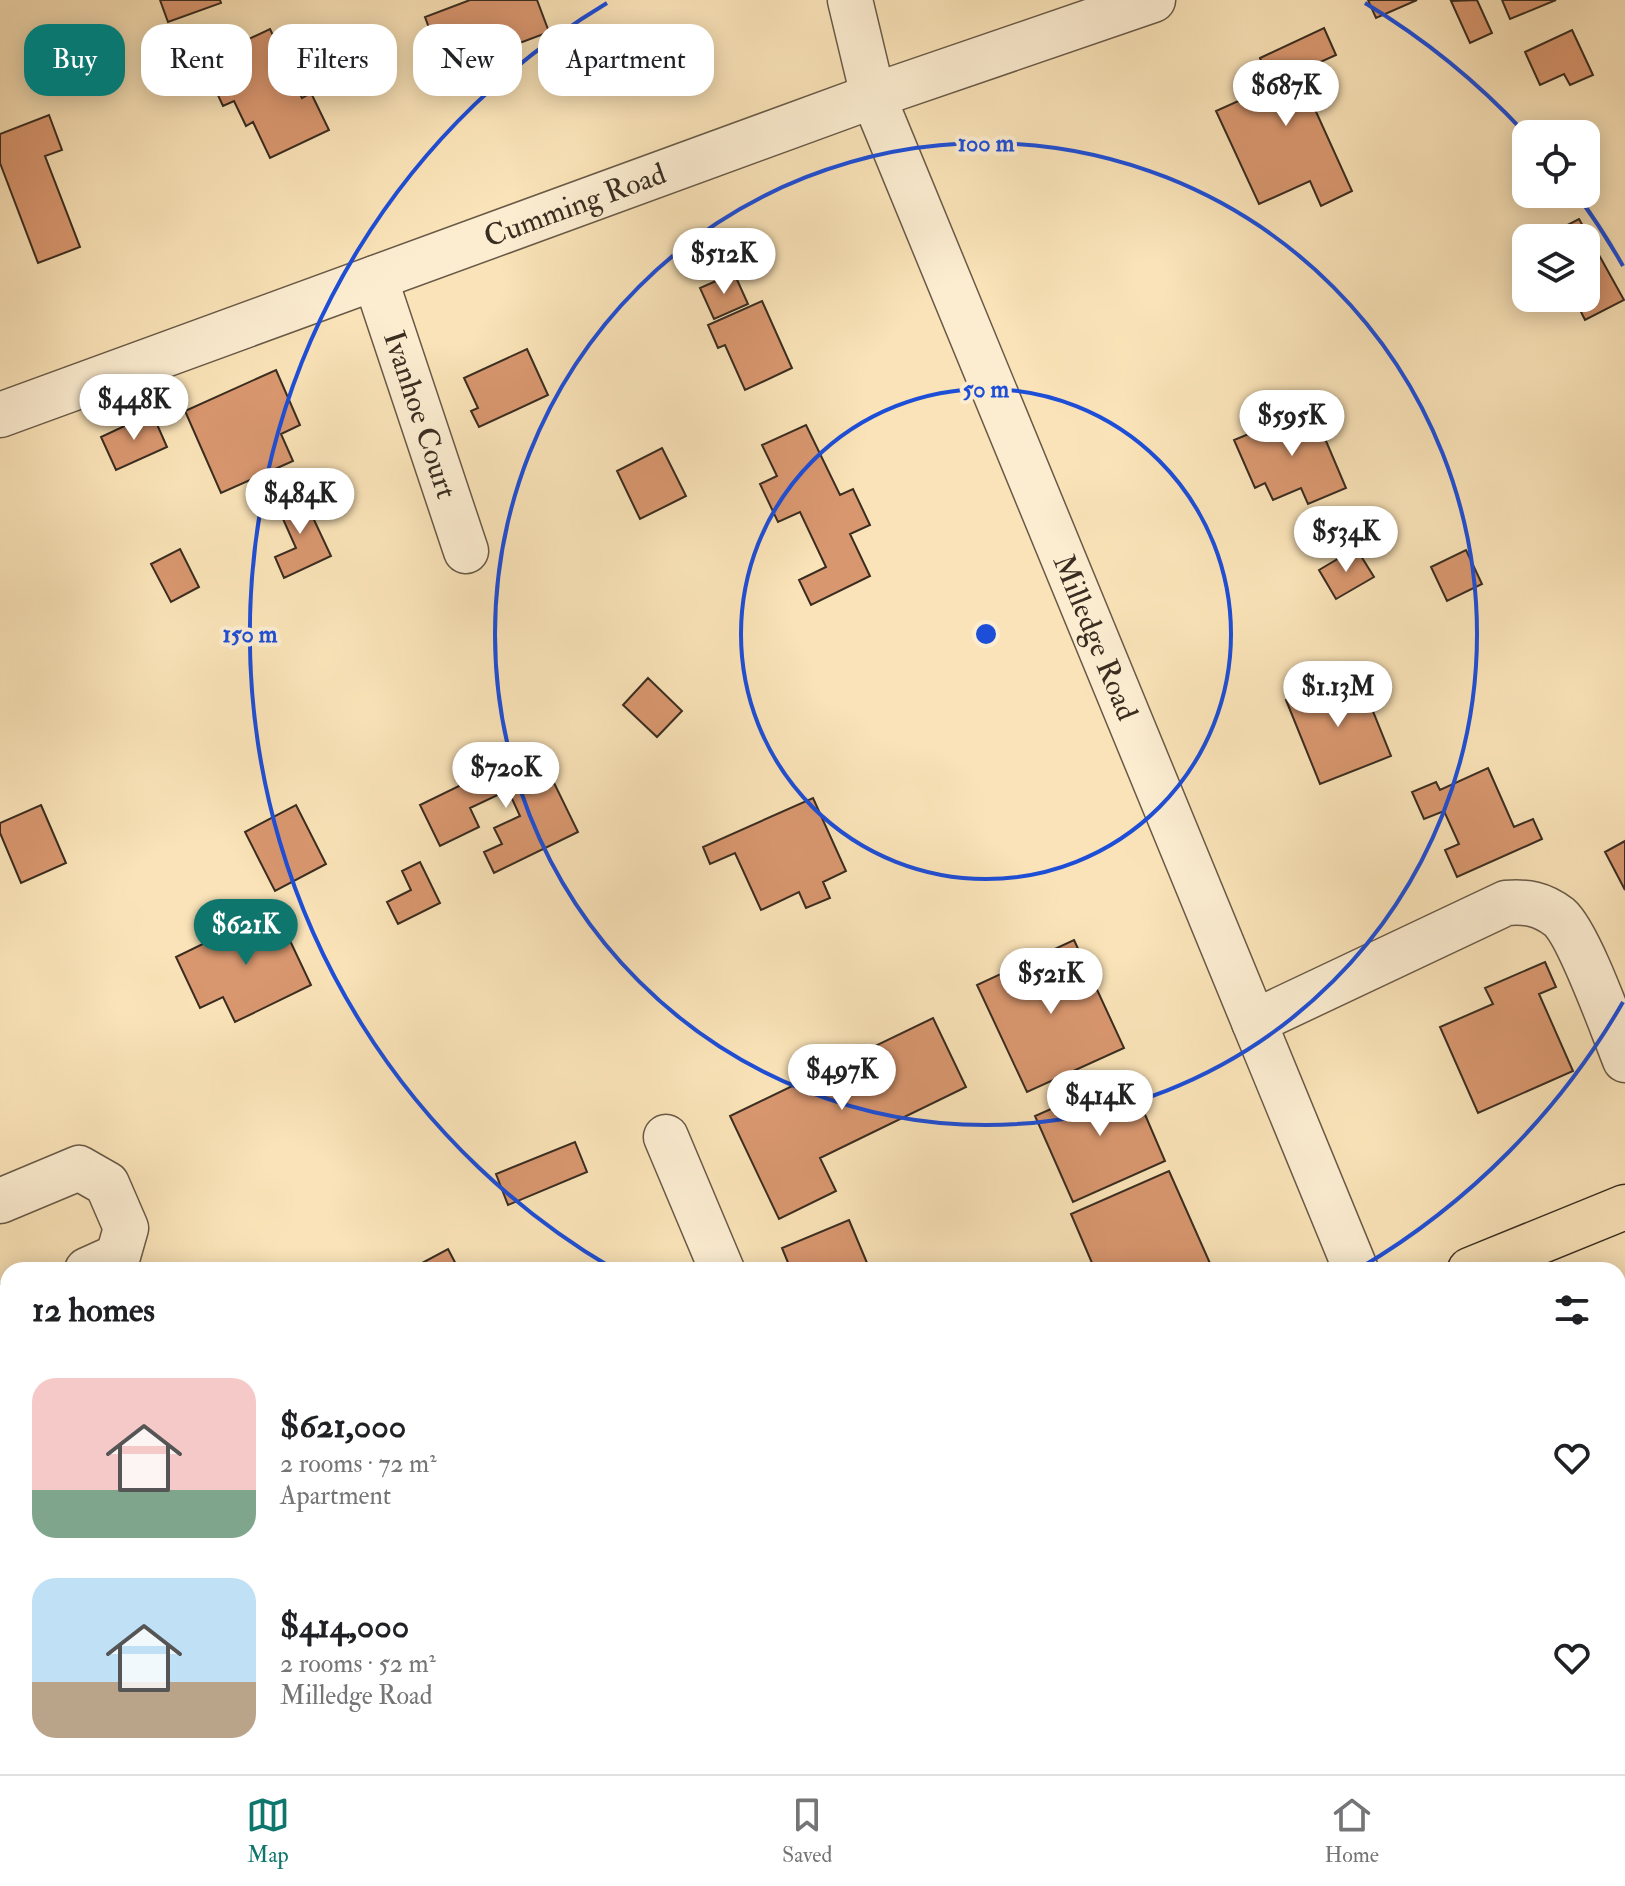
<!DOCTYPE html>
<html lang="en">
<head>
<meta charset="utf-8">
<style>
  :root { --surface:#fff; --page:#f6f6f6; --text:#202124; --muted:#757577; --line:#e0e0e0; --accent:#0f766e }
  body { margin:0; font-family:"IM FELL Double Pica",serif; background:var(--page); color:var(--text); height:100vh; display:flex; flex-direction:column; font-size:30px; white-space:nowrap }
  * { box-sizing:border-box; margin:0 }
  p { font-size:26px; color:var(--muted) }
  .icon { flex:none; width:44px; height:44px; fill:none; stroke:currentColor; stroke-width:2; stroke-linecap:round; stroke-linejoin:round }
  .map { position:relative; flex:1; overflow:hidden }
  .drawer { position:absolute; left:0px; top:1262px; width:1626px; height:512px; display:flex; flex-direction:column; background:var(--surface); border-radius:24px 24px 0 0; box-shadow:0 4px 20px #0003 }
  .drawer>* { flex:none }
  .top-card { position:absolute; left:24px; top:24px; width:800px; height:72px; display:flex; gap:16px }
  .controls { position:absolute; left:1512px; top:120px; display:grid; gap:16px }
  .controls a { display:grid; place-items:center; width:88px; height:88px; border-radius:16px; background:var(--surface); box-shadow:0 4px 20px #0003; font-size:40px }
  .price { position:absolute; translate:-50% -68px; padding:0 18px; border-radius:28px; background:#fff; color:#222; font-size:26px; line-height:52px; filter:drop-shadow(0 2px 4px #0008) }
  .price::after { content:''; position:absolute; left:50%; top:48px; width:24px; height:18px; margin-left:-12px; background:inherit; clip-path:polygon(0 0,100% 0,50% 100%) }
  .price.active { background:var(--accent); color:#fff }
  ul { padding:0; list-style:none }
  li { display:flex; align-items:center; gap:24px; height:200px; padding:0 32px }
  li span { display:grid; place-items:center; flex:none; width:224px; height:160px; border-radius:24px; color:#555 }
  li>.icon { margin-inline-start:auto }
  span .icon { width:96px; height:96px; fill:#fffc; stroke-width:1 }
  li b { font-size:34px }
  h2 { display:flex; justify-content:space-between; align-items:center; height:96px; padding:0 32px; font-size:34px }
  .tag { padding:0 28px; border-radius:24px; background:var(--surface); box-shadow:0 4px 20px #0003; font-size:28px; line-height:72px }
  .tag.active { background:var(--accent); color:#fff }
  .dock { display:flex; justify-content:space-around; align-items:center; height:112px; border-top:2px solid var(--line); background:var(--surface); font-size:22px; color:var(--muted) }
  .dock a { display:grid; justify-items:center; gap:4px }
  .dock .active { color:var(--accent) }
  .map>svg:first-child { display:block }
  .building { fill:#d9976f; stroke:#392d21; stroke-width:2 }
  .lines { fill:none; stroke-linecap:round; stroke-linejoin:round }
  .minor-casing { stroke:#695a47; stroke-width:47 }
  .major-casing { stroke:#392d21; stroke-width:47 }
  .minor { stroke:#fcedd1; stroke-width:44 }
  .major { stroke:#fae3b8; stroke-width:44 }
  .ring { fill:none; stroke:#1d4ed8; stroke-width:4 }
  .labels { text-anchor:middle; stroke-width:8; stroke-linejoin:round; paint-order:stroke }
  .street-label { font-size:30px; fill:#392d21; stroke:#fcedd1 }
  .centre { fill:#1d4ed8; stroke:#fcedd1; stroke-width:4 }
  .ring-label { font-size:24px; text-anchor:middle; font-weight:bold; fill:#1d4ed8; stroke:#fcedd1; stroke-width:8; stroke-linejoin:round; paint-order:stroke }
</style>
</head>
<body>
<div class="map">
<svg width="1625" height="1774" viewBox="0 0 1625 1774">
  <rect width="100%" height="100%" fill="#fae3b8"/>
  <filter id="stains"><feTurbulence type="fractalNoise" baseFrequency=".0025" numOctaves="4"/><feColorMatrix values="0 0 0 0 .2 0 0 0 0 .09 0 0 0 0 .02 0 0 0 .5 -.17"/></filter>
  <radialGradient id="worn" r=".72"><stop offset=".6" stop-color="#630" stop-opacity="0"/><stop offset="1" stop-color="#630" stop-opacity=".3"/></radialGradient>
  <path class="building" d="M 160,0 L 220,0 L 221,3 L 168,22 Z
    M 470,0 L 537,0 L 549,32 L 445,71 L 425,17 Z
    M 1368,0 L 1417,0 L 1376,18 Z
    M 1477,0 L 1492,33 L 1470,43 L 1451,1 Z
    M 1502,0 L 1556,0 L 1510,19 Z
    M 1324,28 L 1336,55 L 1298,72 L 1352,191 L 1321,206 L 1310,181 L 1259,204 L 1216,111 L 1272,86 L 1260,58 Z
    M 270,29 L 302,98 L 311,93 L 329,130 L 270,158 L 253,122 L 246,126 L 234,101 L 223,106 L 202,61 Z
    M 1572,30 L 1593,75 L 1570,85 L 1564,74 L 1540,85 L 1525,52 Z
    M 49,115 L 62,150 L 45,156 L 80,247 L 38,263 L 0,163 L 0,134 Z
    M 1579,219 L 1624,300 L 1585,320 L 1574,298 L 1586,298 L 1586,238 L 1542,238 Z
    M 734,273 L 748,304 L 714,319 L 700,288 Z
    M 762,301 L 792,368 L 745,390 L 725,345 L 718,348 L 708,325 Z
    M 527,349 L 548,395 L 479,427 L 471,411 L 478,408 L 464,378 Z
    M 276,370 L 300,425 L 281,434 L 293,461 L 221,493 L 185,411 Z
    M 1312,408 L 1346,488 L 1308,504 L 1301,488 L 1273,500 L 1265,483 L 1255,488 L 1234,440 Z
    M 152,413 L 167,447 L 116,470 L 101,437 Z
    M 806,425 L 840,495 L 853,489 L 870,525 L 850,534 L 870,576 L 811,605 L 799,580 L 826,567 L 800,512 L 778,522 L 760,484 L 777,476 L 762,445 Z
    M 662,448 L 686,496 L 640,519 L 617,471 Z
    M 300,490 L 331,556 L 284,578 L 275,557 L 296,548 L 275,501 Z
    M 1356,548 L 1374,577 L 1336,599 L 1319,570 Z
    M 180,549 L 199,587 L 171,602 L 151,564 Z
    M 1466,550 L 1482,584 L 1447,601 L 1431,567 Z
    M 1351,674 L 1366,712 L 1372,709 L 1391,756 L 1320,784 L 1286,700 Z
    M 648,678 L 682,711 L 657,737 L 623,705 Z
    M 537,748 L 578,832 L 494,873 L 484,852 L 502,844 L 494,828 L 520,816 L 508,790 L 470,808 L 479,827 L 440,846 L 420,805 Z
    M 1488,768 L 1514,827 L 1533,819 L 1542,839 L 1457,877 L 1445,850 L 1459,844 L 1444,811 L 1424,819 L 1412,792 L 1436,782 L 1440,790 Z
    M 813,798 L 846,871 L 823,882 L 830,898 L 806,908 L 799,892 L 761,910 L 735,853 L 710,864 L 703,847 Z
    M 41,805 L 66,863 L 21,883 L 0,833 L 0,823 Z
    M 296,805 L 326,864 L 275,891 L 245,832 Z
    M 1625,841 L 1625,890 L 1605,852 Z
    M 420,862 L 440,903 L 398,924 L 387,902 L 411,890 L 402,871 Z
    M 275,909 L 311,985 L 235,1022 L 223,997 L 200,1008 L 176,957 Z
    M 1074,940 L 1124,1048 L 1027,1092 L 977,985 Z
    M 1545,962 L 1556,987 L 1539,994 L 1573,1071 L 1478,1113 L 1440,1027 L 1493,1004 L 1485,988 Z
    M 933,1018 L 966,1087 L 820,1158 L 836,1191 L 779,1219 L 730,1116 Z
    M 1128,1075 L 1165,1161 L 1073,1202 L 1035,1116 Z
    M 575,1142 L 587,1172 L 508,1205 L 496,1174 Z
    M 1169,1171 L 1213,1270 L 1095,1270 L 1071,1214 Z
    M 849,1220 L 870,1270 L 791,1270 L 782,1248 Z
    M 448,1249 L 459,1270 L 409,1270 Z
    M 8,1395 L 8,1459 L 0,1442 L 0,1399 Z
    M 1618,1403 L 1625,1418 L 1625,1468 L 1618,1472 Z
    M 1625,1599 L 1625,1672 L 1618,1676 L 1618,1603 Z
    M 742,1766 L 882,1766 L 886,1774 L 746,1774 Z
    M 1004,1766 L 1123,1766 L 1104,1774 L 1007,1774 Z"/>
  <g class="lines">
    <g class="minor-casing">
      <g id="minor">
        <path id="s1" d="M 850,0 L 873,96 L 1356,1270"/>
        <path id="s2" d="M 375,278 L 466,551"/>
        <path id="s3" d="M 0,415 L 873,96 L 1153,0"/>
        <path d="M 1254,1022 L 1506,903 C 1526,901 1542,904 1559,917 C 1579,934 1613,1030 1625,1060"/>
        <path d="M 666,1137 L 722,1270"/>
        <path d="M 0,1201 L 79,1168 L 107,1184 L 126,1228 L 118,1256 L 87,1270"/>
        <path d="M 0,1308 L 8,1305"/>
        <path d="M 0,1529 L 8,1548"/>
        <path d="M 0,1598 L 8,1580"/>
        <path d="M 0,1687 L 8,1708"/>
        <path d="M 147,1766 L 150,1774"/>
        <path d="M 461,1766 L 464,1774"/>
        <path d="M 923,1766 L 926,1774"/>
        <path d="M 1,1774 L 8,1762"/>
        <path d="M 1267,1774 L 1287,1766"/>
        <path d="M 1525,1774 L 1545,1766"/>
      </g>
    </g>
    <g class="major-casing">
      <path id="major" d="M 1470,1270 L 1625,1207
        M 220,1774 L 240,1766"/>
    </g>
    <use href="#minor" class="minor"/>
    <use href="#major" class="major"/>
  </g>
  <g class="ring">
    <circle cx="986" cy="634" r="245"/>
    <circle cx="986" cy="634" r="491"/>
    <path d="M1623 1002A736 736 0 0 1 1360 1268M612 1268A736 736 0 0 1 607 3M1365 3A736 736 0 0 1 1524 132M1578 196A736 736 0 0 1 1623 266"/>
  </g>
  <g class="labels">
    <g class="street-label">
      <text dy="10" stroke="none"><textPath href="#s3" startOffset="612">Cumming Road</textPath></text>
      <text dy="10" stroke="none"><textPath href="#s2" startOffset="144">Ivanhoe Court</textPath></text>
      <text dy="10" stroke="none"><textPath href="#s1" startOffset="684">Milledge Road</textPath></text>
    </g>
  </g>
  <circle cx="986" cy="634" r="12" class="centre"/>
  <g class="ring-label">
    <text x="986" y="151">100 m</text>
    <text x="986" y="397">50 m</text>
    <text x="250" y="642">150 m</text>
  </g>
  <rect width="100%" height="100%" filter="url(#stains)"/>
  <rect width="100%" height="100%" fill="url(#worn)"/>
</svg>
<div class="controls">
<a><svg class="icon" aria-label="locate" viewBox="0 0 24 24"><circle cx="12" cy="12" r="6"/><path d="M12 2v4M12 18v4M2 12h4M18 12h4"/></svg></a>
<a><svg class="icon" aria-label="layers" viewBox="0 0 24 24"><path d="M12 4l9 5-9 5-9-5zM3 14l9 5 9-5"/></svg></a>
</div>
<b class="price" style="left:1286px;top:128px">$687K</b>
<b class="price" style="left:724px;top:296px">$512K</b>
<b class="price" style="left:134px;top:442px">$448K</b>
<b class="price" style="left:1292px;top:458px">$595K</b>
<b class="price" style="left:300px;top:536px">$484K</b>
<b class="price" style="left:1346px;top:574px">$534K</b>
<b class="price" style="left:1338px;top:729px">$1.13M</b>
<b class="price" style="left:506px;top:810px">$720K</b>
<b class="price active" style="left:246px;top:967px">$621K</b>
<b class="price" style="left:1051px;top:1016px">$521K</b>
<b class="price" style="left:842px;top:1112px">$497K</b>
<b class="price" style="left:1100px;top:1138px">$414K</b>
<div class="top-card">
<a class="tag active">Buy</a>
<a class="tag">Rent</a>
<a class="tag">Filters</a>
<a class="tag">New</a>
<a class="tag">Apartment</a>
</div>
<section class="drawer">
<h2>12 homes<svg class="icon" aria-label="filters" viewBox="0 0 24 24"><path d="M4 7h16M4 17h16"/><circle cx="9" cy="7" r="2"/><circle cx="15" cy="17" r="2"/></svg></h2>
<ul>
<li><span style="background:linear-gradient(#f6c9c9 70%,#7fa58c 0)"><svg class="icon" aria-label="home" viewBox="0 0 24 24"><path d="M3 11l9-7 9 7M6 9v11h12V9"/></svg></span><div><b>$621,000</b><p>2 rooms · 72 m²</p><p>Apartment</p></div><svg class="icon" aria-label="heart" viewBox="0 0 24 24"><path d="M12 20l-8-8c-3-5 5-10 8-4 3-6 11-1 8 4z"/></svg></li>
<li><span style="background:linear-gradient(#bfe0f5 65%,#b9a48a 0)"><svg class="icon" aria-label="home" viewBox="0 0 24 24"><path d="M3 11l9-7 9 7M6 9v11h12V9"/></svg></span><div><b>$414,000</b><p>2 rooms · 52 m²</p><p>Milledge Road</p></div><svg class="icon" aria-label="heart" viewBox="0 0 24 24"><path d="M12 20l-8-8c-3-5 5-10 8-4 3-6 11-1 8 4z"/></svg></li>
</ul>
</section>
</div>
<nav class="dock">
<a class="active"><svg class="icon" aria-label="map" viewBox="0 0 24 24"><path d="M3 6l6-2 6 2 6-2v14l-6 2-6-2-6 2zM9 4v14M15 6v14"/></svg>Map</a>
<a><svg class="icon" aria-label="saved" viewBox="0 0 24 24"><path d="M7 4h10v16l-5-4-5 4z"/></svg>Saved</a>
<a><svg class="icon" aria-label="home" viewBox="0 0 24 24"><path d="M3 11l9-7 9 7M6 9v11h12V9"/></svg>Home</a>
</nav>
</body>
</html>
